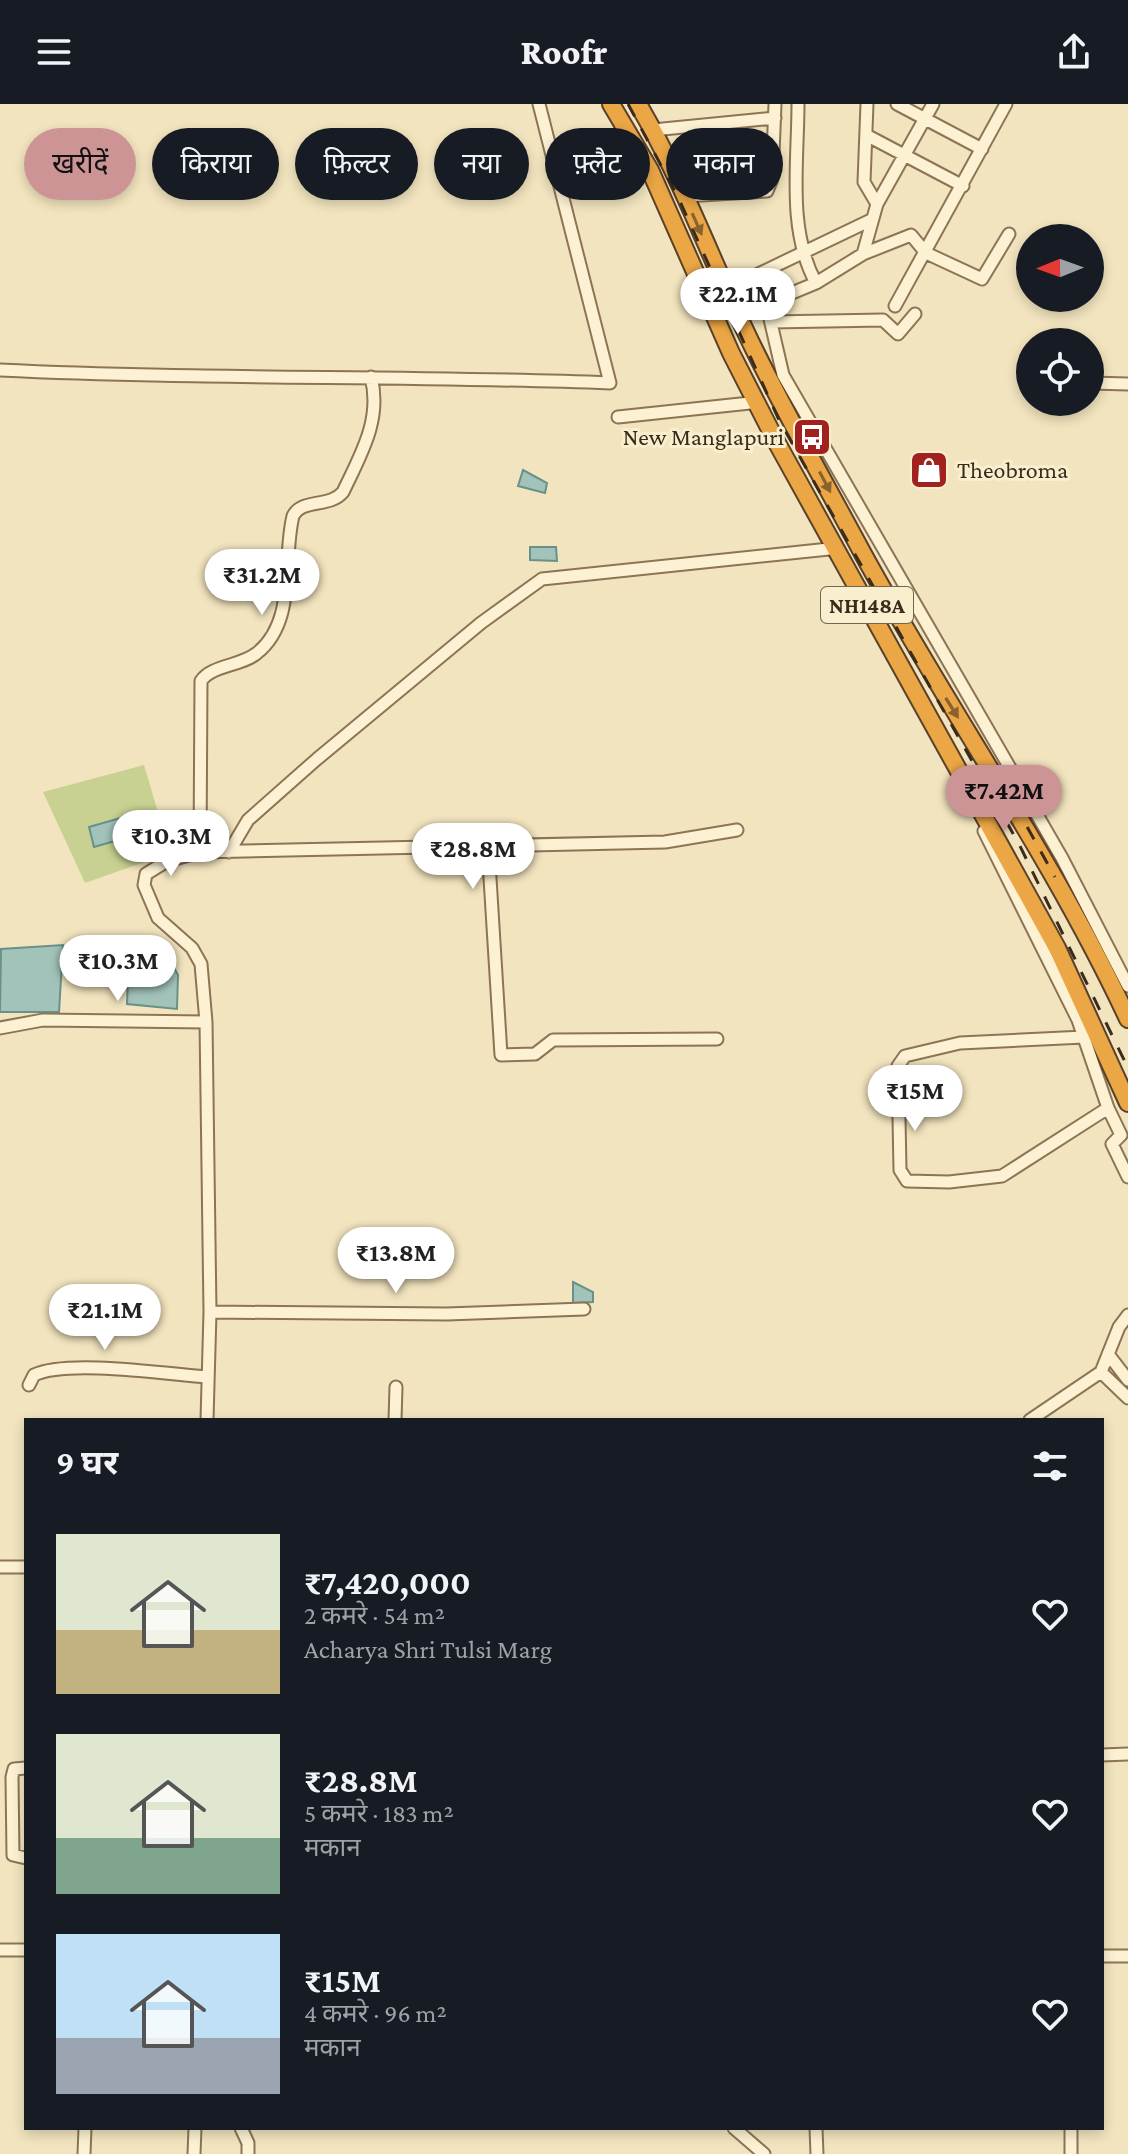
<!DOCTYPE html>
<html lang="hi">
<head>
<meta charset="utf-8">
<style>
  :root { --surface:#171b24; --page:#242831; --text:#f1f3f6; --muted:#9ea1a6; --accent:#cd9495 }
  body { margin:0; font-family:"Crimson Pro","Noto Sans Devanagari",serif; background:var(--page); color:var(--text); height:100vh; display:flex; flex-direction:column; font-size:30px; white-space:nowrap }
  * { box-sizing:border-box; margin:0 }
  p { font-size:26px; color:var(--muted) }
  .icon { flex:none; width:44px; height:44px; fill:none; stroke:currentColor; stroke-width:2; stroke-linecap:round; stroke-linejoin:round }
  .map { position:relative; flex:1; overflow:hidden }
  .side { position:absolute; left:24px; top:1314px; width:1080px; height:712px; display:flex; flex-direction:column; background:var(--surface); border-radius:0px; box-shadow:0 4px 12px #0003 }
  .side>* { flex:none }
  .top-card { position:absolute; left:24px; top:24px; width:1080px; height:72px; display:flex; gap:16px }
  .needle { width:52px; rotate:269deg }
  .buttons { position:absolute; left:1016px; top:120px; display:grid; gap:16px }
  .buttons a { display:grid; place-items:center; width:88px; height:88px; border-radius:50%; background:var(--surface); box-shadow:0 4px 12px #0003; font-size:40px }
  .price { position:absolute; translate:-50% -68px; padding:0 18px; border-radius:28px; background:#fff; color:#222; font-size:26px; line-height:52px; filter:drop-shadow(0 2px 4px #0008) }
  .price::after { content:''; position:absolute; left:50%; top:48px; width:24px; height:18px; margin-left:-12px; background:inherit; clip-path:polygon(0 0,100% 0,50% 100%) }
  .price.active { background:var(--accent); color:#111 }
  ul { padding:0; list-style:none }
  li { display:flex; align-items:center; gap:24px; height:200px; padding:0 32px }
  li span { display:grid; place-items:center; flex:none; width:224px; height:160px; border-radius:0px; color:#555 }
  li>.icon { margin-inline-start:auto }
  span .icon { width:96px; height:96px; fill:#fffc; stroke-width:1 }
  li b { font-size:34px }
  h2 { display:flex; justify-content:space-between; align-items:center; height:96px; padding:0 32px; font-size:34px }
  .pill { padding:0 28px; border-radius:36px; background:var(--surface); box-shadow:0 4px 12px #0003; font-size:28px; line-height:72px }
  .pill.active { background:var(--accent); color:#111 }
  header { display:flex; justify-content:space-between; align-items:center; height:104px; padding:0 32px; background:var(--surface); font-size:36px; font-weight:800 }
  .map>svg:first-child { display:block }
  .green { fill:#c8d191 }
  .water { fill:#a2c3ba; stroke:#689289; stroke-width:2 }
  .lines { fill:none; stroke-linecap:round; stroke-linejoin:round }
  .minor-casing { stroke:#8c7455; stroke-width:15 }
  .highway-casing { stroke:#59412a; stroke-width:20 }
  .minor { stroke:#fcf1d2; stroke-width:11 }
  .highway { stroke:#eba645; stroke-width:16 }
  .rail { stroke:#3a2b1b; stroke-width:3; stroke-dasharray:14 14; stroke-linecap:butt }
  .oneway { fill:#8a622e }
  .labels { text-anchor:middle; stroke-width:6; stroke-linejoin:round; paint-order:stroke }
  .shield { fill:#f9eece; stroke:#736651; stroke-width:2 }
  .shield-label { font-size:22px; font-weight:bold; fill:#3a2b1b }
  .poi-label { font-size:24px; fill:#3a2b1b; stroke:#f9eece; text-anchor:end }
</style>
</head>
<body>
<header><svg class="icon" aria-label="menu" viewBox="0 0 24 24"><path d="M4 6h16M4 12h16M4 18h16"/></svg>Roofr<svg class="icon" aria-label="share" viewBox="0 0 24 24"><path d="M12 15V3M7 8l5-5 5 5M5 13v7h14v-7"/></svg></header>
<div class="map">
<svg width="1128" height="2050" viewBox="0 0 1128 2050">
  <rect width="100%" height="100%" fill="#f2e4be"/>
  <path class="green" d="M 144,661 L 170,749 L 85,779 L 43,688 Z"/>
  <path class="water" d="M 523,366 L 547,379 L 545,389 L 518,382 Z
    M 530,443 L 556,443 L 557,457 L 530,456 Z
    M 124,713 L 129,733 L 94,743 L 89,723 Z
    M 63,841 L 59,908 L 0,908 L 1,845 Z
    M 134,848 L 168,853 L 178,871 L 177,905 L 127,900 L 128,872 Z
    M 573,1178 L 593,1188 L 593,1198 L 573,1199 Z"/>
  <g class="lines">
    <g class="minor-casing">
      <path id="minor" d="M 798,0 C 798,59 787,126 816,179
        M 867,0 L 864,78 L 877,100
        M 897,0 L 982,45
        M 653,26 L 775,14
        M 868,32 L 963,82
        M 685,92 L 767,87 L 772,75 L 775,0
        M 863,150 L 877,100 L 933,0
        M 727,185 L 871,116
        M 767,202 L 783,271 L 1062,754 L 1128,882
        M 895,202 L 1006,0
        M 739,211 L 816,179 L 863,150 L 911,131 L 926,149 L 982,175 L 1009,130
        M 771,218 L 883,216 L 898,230 L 915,210
        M 0,266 C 203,276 407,271 610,279 L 539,0
        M 1090,279 L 1128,280
        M 618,313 L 750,299
        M 984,727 L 1078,916 L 1108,1004 L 1121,1031 L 1112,1040 L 1128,1073
        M 488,742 L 501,951 L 535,950 L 553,936 L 717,935
        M 200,748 L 201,577 C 211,561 242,562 257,549 C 297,517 282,456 293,412 C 302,394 330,404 343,388 C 361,350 382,315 371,273
        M 229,748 L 248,716 L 317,655 L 481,519 L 542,475 L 829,445
        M 0,924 L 43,916 L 206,918
        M 1084,933 L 960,939 L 905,952 L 898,962 L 900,1066 L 907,1077 L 949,1078 L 1002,1072 L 1108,1004
        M 210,1208 L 447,1210 L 584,1205
        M 1108,1250 L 1128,1276
        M 1101,1268 L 1119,1223 L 1128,1211
        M 29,1281 L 34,1271 C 67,1255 167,1270 206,1273
        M 207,1316 L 210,1208 L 206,918 L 201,860 L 192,844 L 158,814 L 144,781 L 146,770 L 167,757 L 200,748 L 665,738 L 737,726
        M 395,1316 L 396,1283
        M 1030,1316 L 1101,1268 L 1128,1294
        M 0,1463 L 26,1463
        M 1102,1651 L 1128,1650
        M 26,1664 L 14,1665 L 12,1673 L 13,1751 L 26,1754
        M 0,1846 L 26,1846
        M 1102,1852 L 1128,1852
        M 241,2024 L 248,2039 L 248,2050
        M 734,2024 L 764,2050
        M 816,2024 L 817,2050
        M 84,2050 L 85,2024
        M 194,2050 L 195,2024
        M 1071,2050 L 1071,2024"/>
    </g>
    <g class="highway-casing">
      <path id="highway" d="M 611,0 L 650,66 L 731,249 L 777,339 L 1057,844 L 1128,999
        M 638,0 C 684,78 714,164 754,245 C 788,314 826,381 862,448 C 948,606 1052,752 1128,915"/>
    </g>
    <use href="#minor" class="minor"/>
    <use href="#highway" class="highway"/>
    <path class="rail" d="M 628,0 L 678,93 L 779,316 L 1019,740 L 1128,964
      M 1000,674 L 1055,773"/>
  </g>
  <defs><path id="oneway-solid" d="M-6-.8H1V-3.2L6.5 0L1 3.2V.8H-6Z" transform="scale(2)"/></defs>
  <g class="oneway">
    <use href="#oneway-solid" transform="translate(697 120) rotate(66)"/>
    <use href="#oneway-solid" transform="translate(825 378) rotate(62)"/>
    <use href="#oneway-solid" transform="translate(952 604) rotate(58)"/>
  </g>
  <defs>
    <g id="bus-square" transform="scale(2)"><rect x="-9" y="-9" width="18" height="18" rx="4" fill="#a1211f" stroke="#f9eece"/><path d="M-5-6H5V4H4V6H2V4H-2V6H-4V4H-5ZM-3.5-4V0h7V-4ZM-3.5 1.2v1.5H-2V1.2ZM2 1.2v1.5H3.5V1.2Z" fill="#fff"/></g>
    <g id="shop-square" transform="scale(2)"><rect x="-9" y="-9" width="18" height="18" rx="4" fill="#a1211f" stroke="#f9eece"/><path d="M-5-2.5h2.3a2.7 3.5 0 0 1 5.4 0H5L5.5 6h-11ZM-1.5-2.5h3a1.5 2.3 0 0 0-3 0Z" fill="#fff"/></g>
  </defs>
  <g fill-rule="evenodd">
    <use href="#bus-square" x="812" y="333"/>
    <use href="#shop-square" x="929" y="366"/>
  </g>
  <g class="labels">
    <rect class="shield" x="821" y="483" width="92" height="36" rx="6"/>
    <g class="shield-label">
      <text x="867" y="509">NH148A</text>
    </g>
    <g class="poi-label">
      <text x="784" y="341">New Manglapuri</text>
      <text x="957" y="374" text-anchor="start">Theobroma</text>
    </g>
  </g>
</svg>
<div class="buttons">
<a><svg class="needle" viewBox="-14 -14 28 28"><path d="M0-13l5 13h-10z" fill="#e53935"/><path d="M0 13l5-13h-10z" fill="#9ea1a6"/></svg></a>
<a><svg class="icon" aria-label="locate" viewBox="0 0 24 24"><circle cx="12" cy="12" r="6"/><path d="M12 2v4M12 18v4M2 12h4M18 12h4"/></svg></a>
</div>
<b class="price" style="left:738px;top:232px">₹22.1M</b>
<b class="price" style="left:262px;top:513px">₹31.2M</b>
<b class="price active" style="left:1004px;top:729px">₹7.42M</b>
<b class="price" style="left:171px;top:774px">₹10.3M</b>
<b class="price" style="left:473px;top:787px">₹28.8M</b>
<b class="price" style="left:118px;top:899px">₹10.3M</b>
<b class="price" style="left:915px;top:1029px">₹15M</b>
<b class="price" style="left:396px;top:1191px">₹13.8M</b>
<b class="price" style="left:105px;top:1248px">₹21.1M</b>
<div class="top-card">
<a class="pill active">खरीदें</a>
<a class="pill">किराया</a>
<a class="pill">फ़िल्टर</a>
<a class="pill">नया</a>
<a class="pill">फ़्लैट</a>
<a class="pill">मकान</a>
</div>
<section class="side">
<h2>9 घर<svg class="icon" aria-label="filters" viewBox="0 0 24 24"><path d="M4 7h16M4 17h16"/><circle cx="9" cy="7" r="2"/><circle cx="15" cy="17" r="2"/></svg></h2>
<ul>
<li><span style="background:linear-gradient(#dfe7d0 60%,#c2b280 0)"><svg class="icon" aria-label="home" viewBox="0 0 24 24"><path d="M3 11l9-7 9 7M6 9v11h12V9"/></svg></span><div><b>₹7,420,000</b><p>2 कमरे · 54 m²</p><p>Acharya Shri Tulsi Marg</p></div><svg class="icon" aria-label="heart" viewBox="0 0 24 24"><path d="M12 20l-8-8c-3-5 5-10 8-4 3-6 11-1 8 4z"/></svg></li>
<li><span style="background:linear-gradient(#dfe7d0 65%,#7fa58c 0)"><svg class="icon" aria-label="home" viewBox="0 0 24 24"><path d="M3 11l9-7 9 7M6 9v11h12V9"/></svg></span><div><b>₹28.8M</b><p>5 कमरे · 183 m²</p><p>मकान</p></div><svg class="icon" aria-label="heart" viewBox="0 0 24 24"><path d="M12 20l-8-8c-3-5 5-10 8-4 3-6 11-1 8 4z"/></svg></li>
<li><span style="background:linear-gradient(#bfe0f5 65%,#9aa5b1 0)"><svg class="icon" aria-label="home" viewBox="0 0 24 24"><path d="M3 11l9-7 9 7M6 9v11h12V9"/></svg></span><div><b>₹15M</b><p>4 कमरे · 96 m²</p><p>मकान</p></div><svg class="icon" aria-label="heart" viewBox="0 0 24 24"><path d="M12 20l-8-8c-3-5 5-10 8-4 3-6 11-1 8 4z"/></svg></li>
</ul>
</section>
</div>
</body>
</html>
